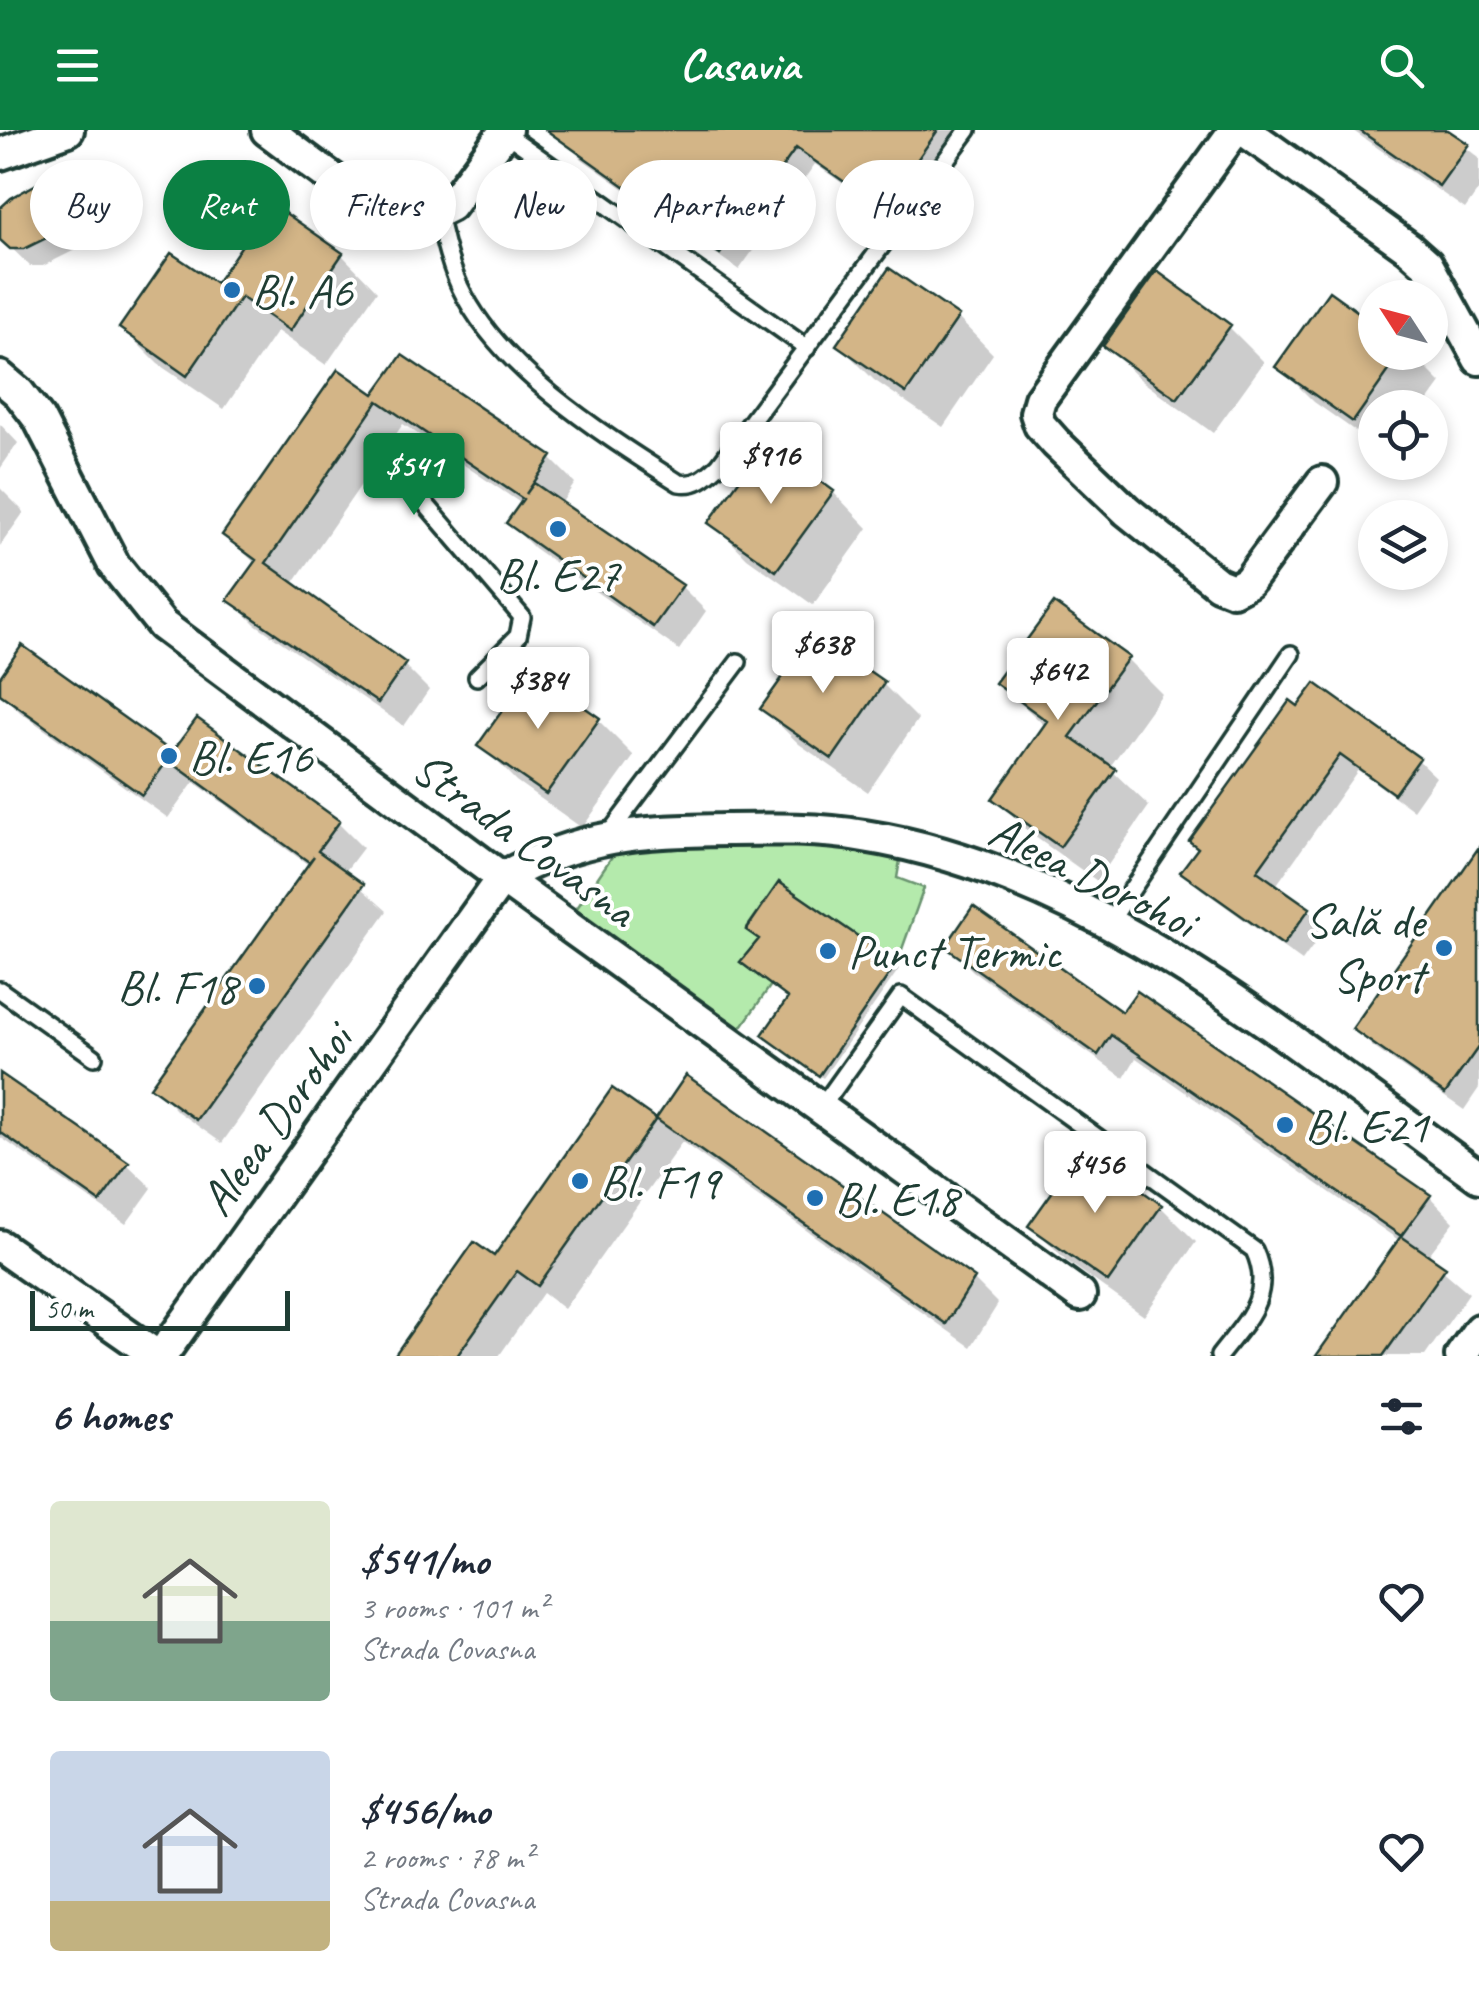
<!DOCTYPE html>
<html lang="en">
<head>
<meta charset="utf-8">
<style>
  :root { --surface:#fff; --page:#f6f6f7; --text:#1f2937; --muted:#747a83; --accent:#0b8043 }
  body { margin:0; font-family:Caveat,sans-serif; background:var(--page); color:var(--text); height:100vh; display:flex; flex-direction:column; font-size:38px; white-space:nowrap }
  * { box-sizing:border-box; margin:0 }
  p { font-size:32px; color:var(--muted) }
  .icon { flex:none; width:55px; height:55px; fill:none; stroke:currentColor; stroke-width:2; stroke-linecap:round; stroke-linejoin:round }
  .map { position:relative; height:1226px; overflow:hidden }
  .drawer { display:flex; flex-direction:column; background:var(--surface); flex:1 }
  .drawer>* { flex:none }
  .top-card { position:absolute; left:30px; top:30px; width:1420px; height:90px; display:flex; gap:20px }
  .needle { width:65px; rotate:306deg }
  .buttons { position:absolute; left:1358px; top:150px; display:grid; gap:20px }
  .buttons a { display:grid; place-items:center; width:90px; height:90px; border-radius:50%; background:var(--surface); box-shadow:0 5px 15px #0003; font-size:50px }
  .scale { position:absolute; left:30px; bottom:25px; width:260px; box-sizing:border-box; padding-left:10px; border:5px solid #1f3d34; border-top:0; font-size:28px; line-height:35px; white-space:nowrap; color:#1f3d34; -webkit-text-stroke:8px #fff; paint-order:stroke }
  .price { position:absolute; translate:-50% -85px; padding:0 22px; border-radius:10px; background:#fff; color:#222; font-size:32px; line-height:65px; filter:drop-shadow(0 2px 5px #0008) }
  .price::after { content:''; position:absolute; left:50%; top:60px; width:30px; height:22px; margin-left:-15px; background:inherit; clip-path:polygon(0 0,100% 0,50% 100%) }
  .price.current { background:var(--accent); color:#fff }
  ul { padding:0; list-style:none }
  li { display:flex; align-items:center; gap:30px; height:250px; padding:0 50px }
  li span { display:grid; place-items:center; flex:none; width:280px; height:200px; border-radius:10px; color:#555 }
  li>.icon { margin-inline-start:auto }
  span .icon { width:120px; height:120px; fill:#fffc; stroke-width:1 }
  li b { font-size:42px }
  h2 { display:flex; justify-content:space-between; align-items:center; height:120px; padding:0 50px; font-size:42px }
  .pill { padding:0 35px; border-radius:45px; background:var(--surface); box-shadow:0 5px 15px #0003; font-size:35px; line-height:90px }
  .pill.current { background:var(--accent); color:#fff }
  header { display:flex; justify-content:space-between; align-items:center; height:130px; padding:0 50px; background:var(--accent); color:#fff; font-size:45px; font-weight:600 }
  .map>svg:first-child { display:block }
  .grass { fill:#b4eaac; stroke:#6a9470; stroke-width:2.5 }
  .shadow { fill:#0003 }
  .building { fill:#d3b587; stroke:#1f3d34; stroke-width:2.5 }
  .lines { fill:none; stroke-linecap:round; stroke-linejoin:round }
  .service-casing { stroke:#1f3d34; stroke-width:22 }
  .minor-casing { stroke:#1f3d34; stroke-width:38 }
  .service { stroke:#fff; stroke-width:15 }
  .minor { stroke:#fff; stroke-width:30 }
  .poi-dot { fill:#1f6fb2; stroke:#fff; stroke-width:4 }
  .labels { text-anchor:middle; stroke-width:8; stroke-linejoin:round; paint-order:stroke }
  .poi-label { font-size:48px; fill:#1f3d34; stroke:#fff; text-anchor:start }
  .street-label { font-size:48px; fill:#1f3d34; stroke:#fff }
</style>
</head>
<body>
<header><svg class="icon" aria-label="menu" viewBox="0 0 24 24"><path d="M4 6h16M4 12h16M4 18h16"/></svg>Casavia<svg class="icon" aria-label="search" viewBox="0 0 24 24"><circle cx="10" cy="10" r="6"/><path d="M15 15l6 6"/></svg></header>
<div class="map">
<svg width="1479" height="1226" viewBox="0 0 1479 1226">
  <rect width="100%" height="100%" fill="#fff"/>
  <filter id="ink" filterUnits="userSpaceOnUse"><feTurbulence type="fractalNoise" baseFrequency=".01" numOctaves="2"/><feDisplacementMap in="SourceGraphic" scale="20" xChannelSelector="R" yChannelSelector="G"/><feConvolveMatrix kernelMatrix="1 2 1 2 8 2 1 2 1" color-interpolation-filters="sRGB"/></filter>
  <g filter="url(#ink)">
    <path class="grass" d="M 718,711 L 851,719 L 900,730 L 897,748 L 924,758 L 897,833 L 779,752 L 746,799 L 759,809 L 740,832 L 771,855 L 740,899 L 573,784 L 613,725 L 669,715 Z"/>
    <path class="shadow" d="M 573,0 L 955,0 L 962,8 L 902,95 L 815,34 L 739,140 L 582,29 L 565,11 Z
      M 1352,0 L 1444,0 L 1479,28 L 1479,59 L 1465,79 Z
      M 102,42 L 129,73 L 130,86 L 123,96 L 43,136 L 30,136 L 0,107 L 0,81 Z
      M 271,76 L 342,125 L 377,161 L 326,235 L 277,201 L 224,279 L 158,234 L 122,198 L 216,157 Z
      M 890,141 L 958,188 L 993,224 L 943,297 L 874,250 L 839,215 Z
      M 1229,197 L 1264,232 L 1213,303 L 1142,251 L 1106,216 Z
      M 1375,197 L 1375,222 L 1410,222 L 1441,253 L 1423,278 L 1375,278 L 1375,315 L 1314,272 L 1279,237 Z
      M 374,268 L 550,328 L 575,353 L 560,375 L 682,457 L 706,481 L 679,520 L 534,418 L 509,393 L 522,374 L 403,294 L 292,455 L 404,535 L 429,560 L 404,596 L 255,494 L 230,469 L 256,434 L 225,405 Z
      M 0,294 L 18,313 L 0,339 Z
      M 0,358 L 24,382 L 0,416 Z
      M 833,362 L 868,398 L 813,475 L 747,428 L 712,392 Z
      M 1127,529 L 1162,564 L 1109,638 L 1149,676 L 1097,751 L 1031,704 L 996,669 L 1046,597 L 999,553 Z
      M 0,551 L 338,693 L 363,718 L 344,743 L 387,781 L 222,1013 L 178,982 L 154,957 L 310,736 L 194,652 L 168,688 L 20,582 L 0,562 Z
      M 883,554 L 918,589 L 868,662 L 799,614 L 763,579 Z
      M 1299,580 L 1418,630 L 1436,647 L 1413,680 L 1358,640 L 1275,757 L 1308,780 L 1326,798 L 1302,831 L 1201,759 L 1184,741 Z
      M 598,590 L 634,626 L 582,698 L 516,651 L 481,615 Z
      M 1479,721 L 1479,958 L 1464,980 L 1373,917 L 1355,899 Z
      M 948,816 L 1123,885 L 1138,865 L 1430,1067 L 1454,1092 L 1427,1127 L 1469,1163 L 1425,1226 L 1319,1226 L 1400,1111 L 1136,928 L 1124,948 L 973,841 Z
      M 895,835 L 899,839 L 823,948 L 769,908 L 791,869 Z
      M 0,946 L 127,1034 L 152,1058 L 126,1094 L 0,1007 Z
      M 686,948 L 974,1150 L 998,1174 L 971,1217 L 682,1012 L 564,1179 L 543,1163 L 499,1226 L 397,1226 L 495,1129 L 613,962 L 657,992 Z
      M 1083,1022 L 1161,1077 L 1196,1112 L 1144,1186 L 1067,1131 L 1031,1095 Z"/>
    <path class="building" d="M 546,0 L 938,0 L 883,79 L 796,18 L 720,124 Z
      M 1359,0 L 1448,0 L 1469,14 L 1439,56 Z
      M 82,33 L 103,40 L 112,53 L 113,68 L 105,79 L 24,119 L 10,119 L 0,110 L 0,78 L 11,68 L 70,36 Z
      M 271,73 L 343,123 L 290,201 L 241,167 L 187,246 L 119,198 L 171,123 L 216,153 Z
      M 889,138 L 959,186 L 906,263 L 836,215 Z
      M 1157,141 L 1231,195 L 1177,269 L 1103,216 Z
      M 1329,161 L 1375,194 L 1375,222 L 1402,222 L 1353,292 L 1275,237 Z
      M 402,225 L 552,326 L 526,364 L 534,353 L 683,455 L 653,497 L 506,393 L 523,369 L 378,271 L 266,433 L 406,533 L 378,573 L 227,470 L 256,430 L 222,405 L 338,239 L 374,264 Z
      M 767,312 L 834,361 L 776,441 L 708,393 Z
      M 1054,473 L 1129,527 L 1070,607 L 1116,639 L 1060,717 L 992,669 L 1047,591 L 995,553 Z
      M 814,503 L 885,552 L 832,629 L 760,579 Z
      M 22,515 L 172,622 L 197,588 L 340,691 L 318,721 L 364,754 L 196,990 L 150,957 L 314,726 L 309,732 L 168,630 L 142,665 L 0,564 L 0,547 Z
      M 531,540 L 600,588 L 546,664 L 477,616 Z
      M 1315,553 L 1420,628 L 1394,664 L 1340,625 L 1257,741 L 1310,778 L 1283,815 L 1180,742 L 1198,718 L 1189,711 L 1290,570 L 1298,576 Z
      M 1479,717 L 1479,916 L 1445,964 L 1352,899 Z
      M 779,752 L 897,833 L 819,946 L 762,905 L 788,868 L 740,832 L 759,809 L 746,800 Z
      M 973,776 L 1122,882 L 1137,861 L 1431,1065 L 1401,1106 L 1111,905 L 1098,925 L 945,817 Z
      M 0,943 L 129,1032 L 100,1072 L 0,1002 Z
      M 686,945 L 975,1148 L 946,1194 L 656,989 Z
      M 612,958 L 656,989 L 538,1156 L 517,1141 L 457,1226 L 394,1226 L 474,1112 L 494,1126 Z
      M 1083,1019 L 1162,1075 L 1108,1152 L 1028,1096 Z
      M 1401,1106 L 1446,1137 L 1383,1226 L 1316,1226 Z"/>
    <g class="lines">
      <g class="service-casing">
        <path id="service" d="M 505,3 L 807,218
          M 438,83 C 443,108 449,134 460,157 C 499,240 604,305 679,353 C 696,356 706,347 719,335 L 968,0
          M 423,371 L 522,487 L 518,506 L 477,547
          M 608,705 L 738,532
          M 1109,793 L 1291,524
          M 0,860 L 94,927
          M 821,978 L 901,866 L 1254,1120 C 1275,1165 1246,1191 1219,1226"/>
      </g>
      <g class="minor-casing">
        <path id="minor" d="M 267,0 C 299,23 356,70 390,82 C 410,90 432,86 450,76 L 506,0
          M 1235,0 L 1040,269 L 1036,283 L 1040,295 L 1056,313 L 1127,381 L 1218,454 L 1233,460 L 1248,452 L 1322,352
          M 1244,0 L 1409,118 L 1427,134 L 1479,229
          M 0,24 L 68,0
          M 0,247 L 19,263 L 39,289 L 114,435 L 162,495 L 502,748 L 1080,1165
          M 0,1116 L 157,1226
          M 161,1226 L 502,748 C 581,704 640,701 728,700 C 774,699 819,698 864,706 C 1096,742 1294,915 1479,1047
          M 1461,1226 L 1479,1200"/>
      </g>
      <use href="#service" class="service"/>
      <use href="#minor" class="minor"/>
    </g>
  </g>
  <g class="poi-dot">
    <circle cx="232" cy="160" r="10"/>
    <circle cx="558" cy="399" r="10"/>
    <circle cx="169" cy="626" r="10"/>
    <circle cx="1444" cy="818" r="10"/>
    <circle cx="828" cy="821" r="10"/>
    <circle cx="257" cy="856" r="10"/>
    <circle cx="1285" cy="995" r="10"/>
    <circle cx="580" cy="1051" r="10"/>
    <circle cx="815" cy="1068" r="10"/>
  </g>
  <g class="labels">
    <g class="poi-label">
      <text x="252" y="177">Bl. A6</text>
      <text x="558" y="461" text-anchor="middle">Bl. E27</text>
      <text x="189" y="643">Bl. E16</text>
      <text x="1424" y="807" text-anchor="end">Sală de<tspan x="1424" dy="55">Sport</tspan></text>
      <text x="848" y="838">Punct Termic</text>
      <text x="237" y="873" text-anchor="end">Bl. F18</text>
      <text x="1305" y="1012">Bl. E21</text>
      <text x="600" y="1068">Bl. F19</text>
      <text x="835" y="1085">Bl. E18</text>
    </g>
    <g class="street-label">
      <text transform="translate(525 708) rotate(36)" y="17">Strada Covasna</text>
      <text transform="translate(1093 745) rotate(26)" y="17">Aleea Dorohoi</text>
      <text transform="translate(275 989) rotate(-54)" y="17">Aleea Dorohoi</text>
    </g>
  </g>
</svg>
<div class="buttons">
<a><svg class="needle" viewBox="-14 -14 28 28"><path d="M0-13l5 13h-10z" fill="#e53935"/><path d="M0 13l5-13h-10z" fill="#747a83"/></svg></a>
<a><svg class="icon" aria-label="locate" viewBox="0 0 24 24"><circle cx="12" cy="12" r="6"/><path d="M12 2v4M12 18v4M2 12h4M18 12h4"/></svg></a>
<a><svg class="icon" aria-label="layers" viewBox="0 0 24 24"><path d="M12 4l9 5-9 5-9-5zM3 14l9 5 9-5"/></svg></a>
</div>
<div class="scale">50 m</div>
<b class="price" style="left:771px;top:377px">$916</b>
<b class="price current" style="left:414px;top:388px">$541</b>
<b class="price" style="left:823px;top:566px">$638</b>
<b class="price" style="left:1058px;top:593px">$642</b>
<b class="price" style="left:538px;top:602px">$384</b>
<b class="price" style="left:1095px;top:1086px">$456</b>
<div class="top-card">
<a class="pill">Buy</a>
<a class="pill current">Rent</a>
<a class="pill">Filters</a>
<a class="pill">New</a>
<a class="pill">Apartment</a>
<a class="pill">House</a>
</div>
</div>
<section class="drawer">
<h2>6 homes<svg class="icon" aria-label="filters" viewBox="0 0 24 24"><path d="M4 7h16M4 17h16"/><circle cx="9" cy="7" r="2"/><circle cx="15" cy="17" r="2"/></svg></h2>
<ul>
<li><span style="background:linear-gradient(#dfe7d0 60%,#7fa58c 0)"><svg class="icon" aria-label="home" viewBox="0 0 24 24"><path d="M3 11l9-7 9 7M6 9v11h12V9"/></svg></span><div><b>$541/mo</b><p>3 rooms · 101 m²</p><p>Strada Covasna</p></div><svg class="icon" aria-label="heart" viewBox="0 0 24 24"><path d="M12 20l-8-8c-3-5 5-10 8-4 3-6 11-1 8 4z"/></svg></li>
<li><span style="background:linear-gradient(#c9d6e8 75%,#c2b280 0)"><svg class="icon" aria-label="home" viewBox="0 0 24 24"><path d="M3 11l9-7 9 7M6 9v11h12V9"/></svg></span><div><b>$456/mo</b><p>2 rooms · 78 m²</p><p>Strada Covasna</p></div><svg class="icon" aria-label="heart" viewBox="0 0 24 24"><path d="M12 20l-8-8c-3-5 5-10 8-4 3-6 11-1 8 4z"/></svg></li>
</ul>
</section>
</body>
</html>
